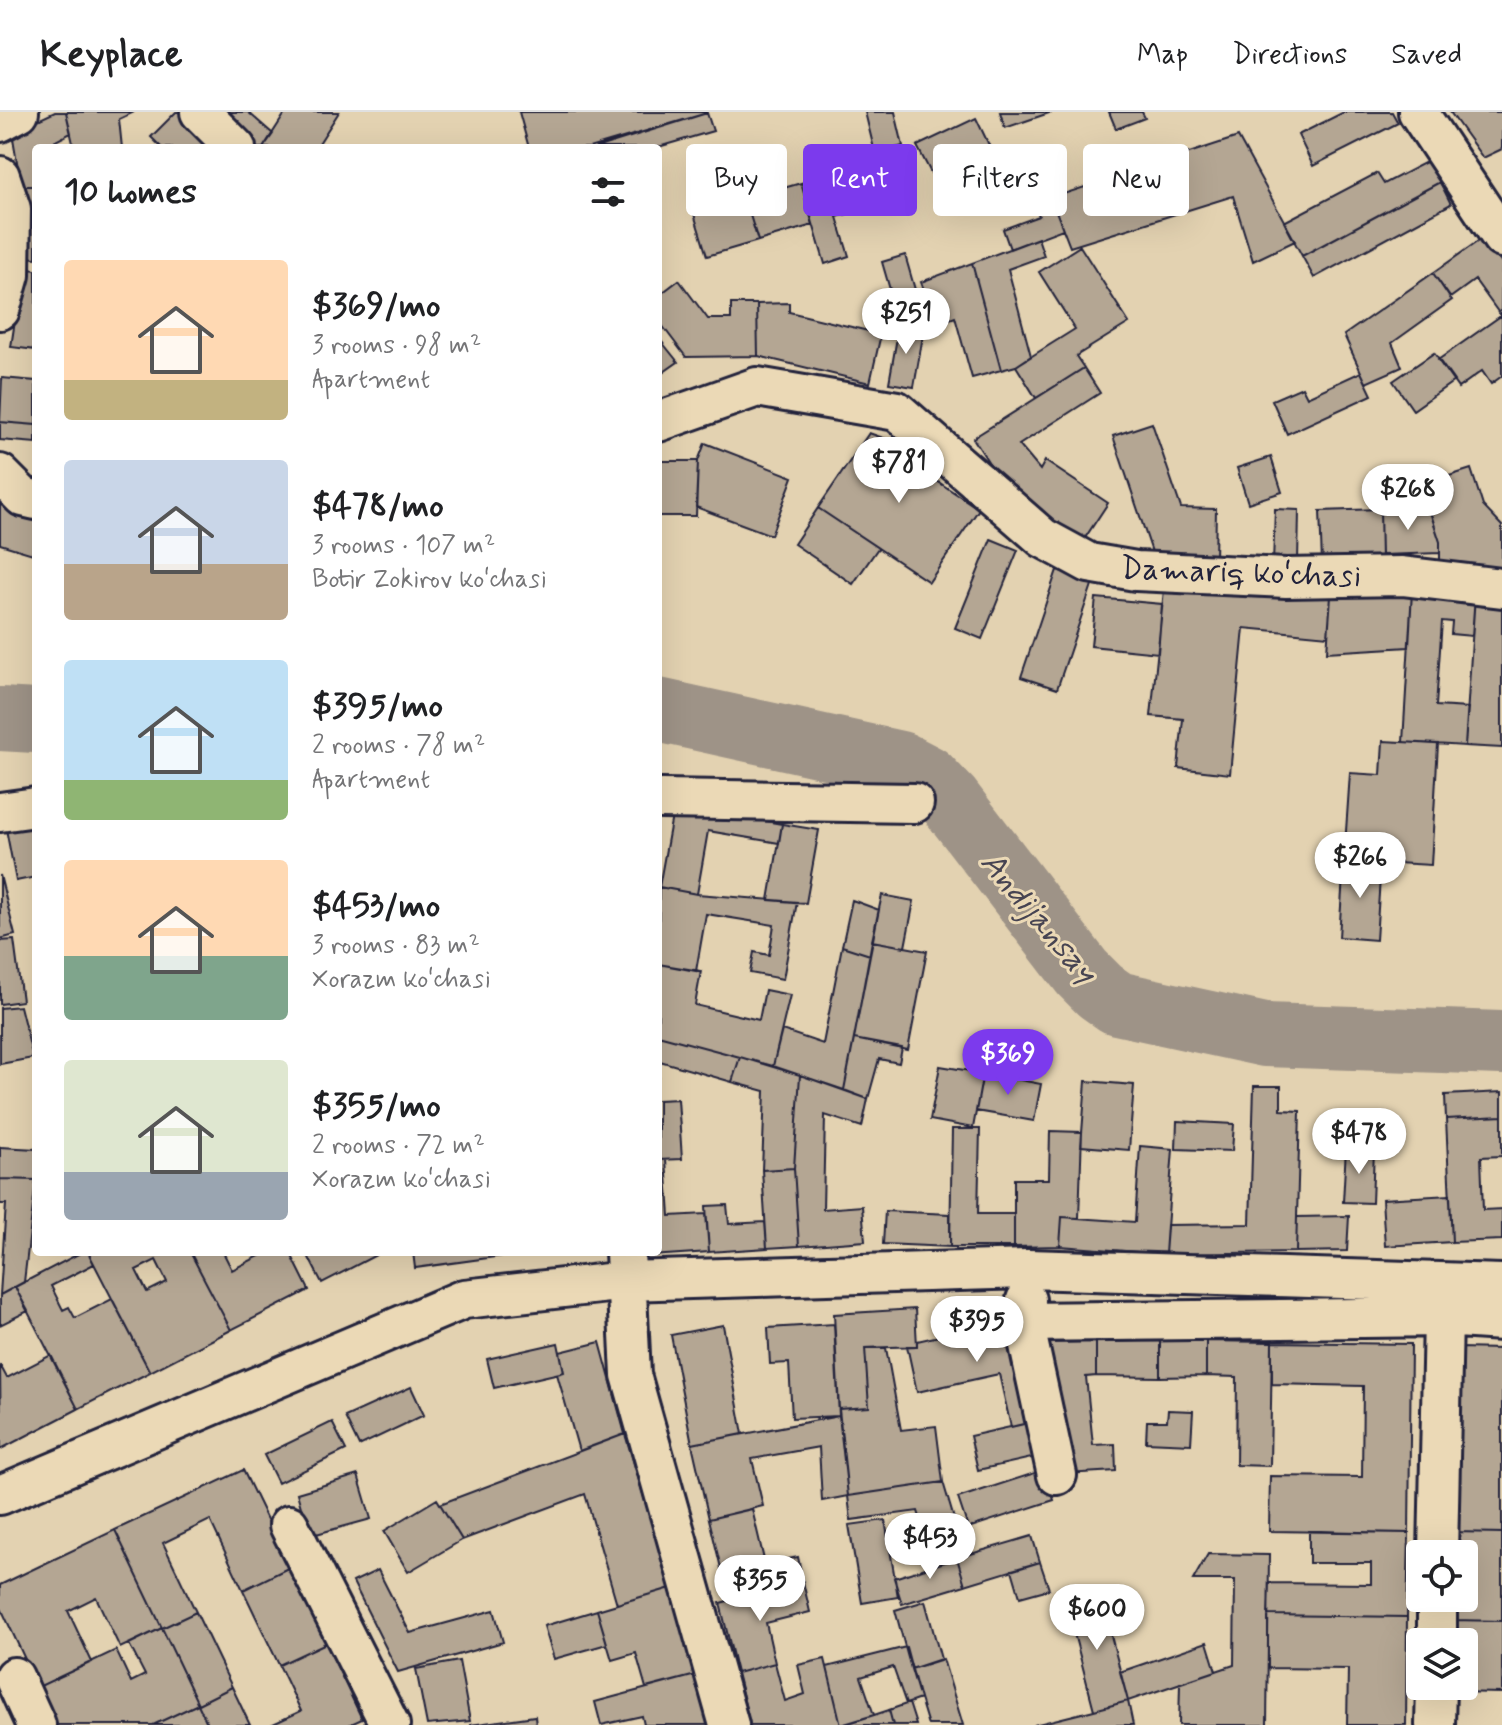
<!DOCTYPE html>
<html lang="en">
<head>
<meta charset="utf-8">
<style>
  :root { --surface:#fff; --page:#f2f2f2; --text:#202124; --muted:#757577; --line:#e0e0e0; --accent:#7c3aed }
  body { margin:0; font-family:Mynerve,sans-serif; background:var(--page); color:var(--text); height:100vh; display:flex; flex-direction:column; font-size:30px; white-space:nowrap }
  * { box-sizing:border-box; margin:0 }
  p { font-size:26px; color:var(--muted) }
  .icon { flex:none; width:44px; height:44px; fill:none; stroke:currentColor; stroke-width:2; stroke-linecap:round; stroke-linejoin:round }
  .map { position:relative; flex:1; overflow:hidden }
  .details { position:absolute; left:32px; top:32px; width:630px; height:1112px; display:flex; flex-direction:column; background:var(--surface); border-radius:8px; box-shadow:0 8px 32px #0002 }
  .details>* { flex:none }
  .banner { position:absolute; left:686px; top:32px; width:696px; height:72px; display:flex; gap:16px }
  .fabs { position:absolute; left:1406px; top:1428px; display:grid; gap:16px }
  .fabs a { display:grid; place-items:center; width:72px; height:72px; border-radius:8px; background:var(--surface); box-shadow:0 8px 32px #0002; font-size:40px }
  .price { position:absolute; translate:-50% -68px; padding:0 18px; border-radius:28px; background:#fff; color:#222; font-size:26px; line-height:52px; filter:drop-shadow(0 2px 4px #0008) }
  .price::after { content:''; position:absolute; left:50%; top:48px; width:24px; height:18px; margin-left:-12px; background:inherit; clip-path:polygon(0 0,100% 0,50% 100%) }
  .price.active { background:var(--accent); color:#fff }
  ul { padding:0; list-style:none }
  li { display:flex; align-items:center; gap:24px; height:200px; padding:0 32px }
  li span { display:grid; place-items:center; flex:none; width:224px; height:160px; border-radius:8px; color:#555 }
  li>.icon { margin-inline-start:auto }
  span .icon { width:96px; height:96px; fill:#fffc; stroke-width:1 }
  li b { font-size:34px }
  h2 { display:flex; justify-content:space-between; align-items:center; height:96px; padding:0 32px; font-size:34px }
  .tag { padding:0 28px; border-radius:8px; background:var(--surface); box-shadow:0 8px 32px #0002; font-size:28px; line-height:72px }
  .tag.active { background:var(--accent); color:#fff }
  header { display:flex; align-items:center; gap:48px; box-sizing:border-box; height:112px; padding:0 40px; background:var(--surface); border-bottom:2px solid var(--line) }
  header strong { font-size:38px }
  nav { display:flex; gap:44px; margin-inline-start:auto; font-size:28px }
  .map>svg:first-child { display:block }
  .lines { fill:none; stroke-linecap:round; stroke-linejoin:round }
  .river { stroke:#9e9387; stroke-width:64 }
  .building { fill:#b4a693; stroke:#22223b; stroke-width:2; fill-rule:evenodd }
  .minor-casing { stroke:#22223b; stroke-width:44 }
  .minor { stroke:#ebd9b6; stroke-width:38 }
  .labels { text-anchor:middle; stroke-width:6; stroke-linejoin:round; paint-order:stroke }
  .street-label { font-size:32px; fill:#22223b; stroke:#ebd9b6 }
  .water-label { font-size:34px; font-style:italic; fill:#474452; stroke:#ebd9b6 }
</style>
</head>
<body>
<header>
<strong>Keyplace</strong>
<nav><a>Map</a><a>Directions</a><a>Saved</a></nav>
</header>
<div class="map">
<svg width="1502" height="1613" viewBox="0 0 1502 1613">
  <rect width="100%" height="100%" fill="#e3d2b1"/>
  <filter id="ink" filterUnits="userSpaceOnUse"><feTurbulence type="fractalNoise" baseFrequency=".0125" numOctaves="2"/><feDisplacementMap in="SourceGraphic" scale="16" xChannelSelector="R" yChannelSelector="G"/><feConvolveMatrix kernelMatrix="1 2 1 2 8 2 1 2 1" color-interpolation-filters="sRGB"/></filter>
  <g filter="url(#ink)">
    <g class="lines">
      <path class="river" d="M 658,598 L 900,651 L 927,665 L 950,689 L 1082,861 L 1100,879 L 1117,891 L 1265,923 L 1502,931
        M 0,607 L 36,609"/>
    </g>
    <path class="building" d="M 55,0 L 66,0 L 71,21 L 46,34 L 46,36 L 36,36 L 36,74 L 21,74 L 12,20 Z
      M 66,0 L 134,0 L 119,7 L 122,36 L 74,36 Z
      M 176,0 L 181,0 L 217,36 L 162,36 L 151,25 Z
      M 208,0 L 248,0 L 273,22 L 263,36 L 249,36 Z
      M 286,0 L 339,0 L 316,36 L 263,36 Z
      M 519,0 L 707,0 L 707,1 L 589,36 L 529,36 Z
      M 865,0 L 895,0 L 903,34 L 875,41 Z
      M 1000,0 L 1052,0 L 1005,16 Z
      M 1109,0 L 1142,0 L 1145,6 L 1116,17 Z
      M 1344,0 L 1392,0 L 1398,11 L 1313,54 L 1298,23 Z
      M 1450,0 L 1502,0 L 1502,37 L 1483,46 Z
      M 707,1 L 713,19 L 655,36 L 595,36 Z
      M 976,6 L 989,33 L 931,61 L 917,34 Z
      M 1238,25 L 1295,129 L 1253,149 L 1233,84 L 1070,135 L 1051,86 Z
      M 1018,38 L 1034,89 L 1002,99 L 986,48 Z
      M 877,48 L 889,90 L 837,105 L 849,144 L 825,152 L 801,71 Z
      M 1428,49 L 1440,70 L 1302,144 L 1284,110 L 1377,61 L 1384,72 Z
      M 1440,70 L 1451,92 L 1314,166 L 1302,144 Z
      M 801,71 L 813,113 L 758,129 L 745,87 Z
      M 21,74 L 36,74 L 36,146 L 24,145 Z
      M 1051,86 L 1063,117 L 1010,137 L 1003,117 L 1039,104 L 1035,93 Z
      M 745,87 L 758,129 L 707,144 L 694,102 Z
      M 1484,125 L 1502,151 L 1501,204 L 1475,168 L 1450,186 L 1433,161 Z
      M 1038,126 L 1044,144 L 1008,157 L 1031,244 L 1016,254 L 1001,258 L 972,151 Z
      M 1080,134 L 1129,211 L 1076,244 L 1084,256 L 1036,286 L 1016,254 L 1075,217 L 1039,160 Z
      M 905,143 L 920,195 L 897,202 L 882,150 Z
      M 972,151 L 1001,258 L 972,266 L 955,205 L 937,212 L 921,170 Z
      M 23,156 L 36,158 L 36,238 L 11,235 Z
      M 1433,161 L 1452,188 L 1392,231 L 1402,255 L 1366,271 L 1344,223 Z
      M 679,168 L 708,207 L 731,207 L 731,192 L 757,192 L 758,244 L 686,245 L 658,208 L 658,184 Z
      M 789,191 L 789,200 L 881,222 L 870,271 L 758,244 L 757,192 Z
      M 1502,203 L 1502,264 L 1491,272 L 1482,259 L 1458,276 L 1438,248 Z
      M 899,214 L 924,218 L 914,275 L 889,271 Z
      M 658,225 L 678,250 L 658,264 Z
      M 1434,241 L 1454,269 L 1413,298 L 1393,269 Z
      M 1084,256 L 1100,281 L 1019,333 L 1040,358 L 1045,349 L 1108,391 L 1081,432 L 1020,388 L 989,351 L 973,326 Z
      M 1361,260 L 1372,283 L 1287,322 L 1272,288 L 1302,275 L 1307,285 Z
      M 2,266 L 36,269 L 36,313 L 0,310 Z
      M 0,310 L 36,313 L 36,331 L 0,328 Z
      M 1152,311 L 1181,396 L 1216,397 L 1215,448 L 1154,446 L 1113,324 Z
      M 869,321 L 940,346 L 928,363 L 979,397 L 929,470 L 818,396 Z
      M 705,331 L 793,365 L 771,423 L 696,395 L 698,349 Z
      M 1271,345 L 1282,380 L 1248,391 L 1237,356 Z
      M 658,349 L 698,349 L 696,404 L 658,404 Z
      M 1471,357 L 1483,394 L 1502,414 L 1502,462 L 1440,451 L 1440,430 L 1421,373 Z
      M 0,391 L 36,402 L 36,443 L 0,432 Z
      M 818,396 L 878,436 L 853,472 L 794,432 Z
      M 1429,396 L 1440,430 L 1440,441 L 1381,443 L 1380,397 Z
      M 1275,397 L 1299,398 L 1298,451 L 1273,451 Z
      M 1380,397 L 1381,449 L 1322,451 L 1320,399 Z
      M 991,427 L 1018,438 L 982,527 L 955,516 Z
      M 1057,458 L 1093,470 L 1057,577 L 1021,565 Z
      M 1165,468 L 1331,484 L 1328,524 L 1244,516 L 1230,662 L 1178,656 L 1183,607 L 1151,604 Z
      M 1412,479 L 1409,535 L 1327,540 L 1331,484 Z
      M 1412,479 L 1475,483 L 1472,524 L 1451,522 L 1452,510 L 1442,509 L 1436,594 L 1468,596 L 1465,634 L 1403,630 Z
      M 1475,483 L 1502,487 L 1502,636 L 1465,634 Z
      M 1096,486 L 1162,492 L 1158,541 L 1091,534 Z
      M 1383,629 L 1438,632 L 1431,753 L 1344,748 L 1350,661 L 1381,663 Z
      M 674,693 L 782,712 L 779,731 L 708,719 L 697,782 L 659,775 Z
      M 36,711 L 36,765 L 16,769 L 6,717 Z
      M 782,712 L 819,718 L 806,791 L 769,788 Z
      M 1344,748 L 1381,750 L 1376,828 L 1339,825 Z
      M 0,763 L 15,823 L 0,827 Z
      M 659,775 L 697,782 L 797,790 L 783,867 L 750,861 L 754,840 L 769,843 L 774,813 L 706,802 L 696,859 L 658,852 Z
      M 882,783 L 914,789 L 905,835 L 872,829 Z
      M 852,788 L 879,798 L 870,843 L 842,834 Z
      M 14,828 L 22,889 L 0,892 L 0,829 Z
      M 872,829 L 927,839 L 908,938 L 854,927 Z
      M 842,834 L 870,843 L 844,978 L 773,954 L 782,918 L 823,932 Z
      M 658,852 L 701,859 L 695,893 L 759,908 L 765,878 L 790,883 L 773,954 L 658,923 Z
      M 20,894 L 33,946 L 0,952 L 0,896 Z
      M 658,923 L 740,945 L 732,970 L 660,949 L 658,966 Z
      M 854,927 L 902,936 L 899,951 L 879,947 L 868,987 L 844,978 Z
      M 740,945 L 800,963 L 794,1056 L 762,1058 L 765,979 L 732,970 Z
      M 940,954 L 983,961 L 973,1016 L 930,1008 Z
      M 983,961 L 1041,972 L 1034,1009 L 976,999 Z
      M 800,963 L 868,987 L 862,1015 L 825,1003 L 823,1097 L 862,1094 L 865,1129 L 799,1134 L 794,1056 Z
      M 1086,969 L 1134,973 L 1129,1038 L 1081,1034 Z
      M 1254,974 L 1281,974 L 1281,998 L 1300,999 L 1296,1140 L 1165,1142 L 1167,1113 L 1250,1112 Z
      M 1502,980 L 1502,1004 L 1446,1007 L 1445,983 Z
      M 678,987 L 682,1047 L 658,1048 L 658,988 Z
      M 1502,1004 L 1502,1044 L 1481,1045 L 1483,1098 L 1502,1097 L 1502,1128 L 1452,1130 L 1446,1007 Z
      M 1177,1009 L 1234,1012 L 1232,1039 L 1176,1037 Z
      M 952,1017 L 980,1017 L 978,1102 L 1014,1102 L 1014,1135 L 950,1135 Z
      M 1050,1019 L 1082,1020 L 1079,1106 L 1062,1105 L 1060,1134 L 1014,1135 L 1014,1067 L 1049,1067 Z
      M 1140,1034 L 1173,1037 L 1165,1142 L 1060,1134 L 1062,1105 L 1135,1110 Z
      M 0,1035 L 36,1037 L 36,1068 L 0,1067 Z
      M 1346,1036 L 1374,1037 L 1372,1091 L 1343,1090 Z
      M 658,1048 L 666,1048 L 670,1104 L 706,1102 L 709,1140 L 637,1145 L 636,1140 L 658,1140 Z
      M 794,1056 L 799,1134 L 767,1136 L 762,1058 Z
      M 0,1067 L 36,1068 L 24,1170 L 0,1183 L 6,1092 L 0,1092 Z
      M 1450,1083 L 1452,1130 L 1385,1134 L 1382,1087 Z
      M 727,1093 L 729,1112 L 765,1110 L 767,1136 L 709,1140 L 706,1094 Z
      M 885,1099 L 950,1102 L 950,1135 L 883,1132 Z
      M 1349,1104 L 1347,1139 L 1296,1140 L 1297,1105 Z
      M 82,1140 L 88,1140 L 94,1152 L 51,1174 L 63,1198 L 69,1195 L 75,1206 L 112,1187 L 150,1260 L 78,1297 L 15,1175 Z
      M 88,1140 L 190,1140 L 231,1218 L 150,1260 ZM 156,1148 L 167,1170 L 147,1180 L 136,1158 Z
      M 190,1140 L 223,1140 L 232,1158 L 267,1140 L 290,1140 L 309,1178 L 231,1218 Z
      M 306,1140 L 379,1140 L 380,1141 L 322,1171 Z
      M 413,1140 L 531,1140 L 415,1156 Z
      M 15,1175 L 28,1199 L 0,1213 L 0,1183 Z
      M 915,1197 L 917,1234 L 865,1236 L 869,1295 L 839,1297 L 834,1202 Z
      M 1014,1207 L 1037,1309 L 1011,1315 L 999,1262 L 917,1280 L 907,1234 L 917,1234 L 917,1229 Z
      M 834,1212 L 839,1304 L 792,1306 L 789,1251 L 770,1252 L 768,1216 Z
      M 723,1213 L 743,1322 L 692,1332 L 671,1223 Z
      M 1160,1229 L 1160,1265 L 1096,1264 L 1096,1230 Z
      M 1160,1229 L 1206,1229 L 1206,1264 L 1160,1265 Z
      M 1206,1229 L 1272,1230 L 1270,1354 L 1236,1353 L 1237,1265 L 1206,1264 Z
      M 600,1230 L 625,1322 L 579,1339 L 557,1262 L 564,1260 L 560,1240 Z
      M 1096,1230 L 1096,1264 L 1086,1265 L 1093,1333 L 1115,1332 L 1116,1359 L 1066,1362 L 1042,1231 Z
      M 1272,1230 L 1411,1232 L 1409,1421 L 1269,1419 L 1270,1364 L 1362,1365 L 1363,1274 L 1272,1272 Z
      M 558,1231 L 564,1260 L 494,1276 L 487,1247 Z
      M 865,1236 L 886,1236 L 901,1318 L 936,1314 L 943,1370 L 848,1384 L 839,1297 L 869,1295 Z
      M 1458,1236 L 1502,1237 L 1502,1421 L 1455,1420 Z
      M 51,1243 L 78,1297 L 1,1337 L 0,1253 L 7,1266 Z
      M 411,1275 L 424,1303 L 359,1334 L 345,1305 Z
      M 1168,1298 L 1193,1299 L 1191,1332 L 1146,1330 L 1147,1309 L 1167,1309 Z
      M 839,1304 L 848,1384 L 822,1389 L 819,1335 L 752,1347 L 763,1394 L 709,1407 L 692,1332 Z
      M 332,1310 L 346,1338 L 278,1371 L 264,1343 Z
      M 1028,1311 L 1036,1345 L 978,1358 L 970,1324 Z
      M 625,1322 L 671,1476 L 617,1492 L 585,1382 L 462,1428 L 440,1392 Z
      M 243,1358 L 290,1455 L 243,1478 L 210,1408 L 163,1431 L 196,1500 L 162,1516 L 115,1418 Z
      M 1044,1358 L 1054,1388 L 968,1416 L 958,1386 Z
      M 358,1363 L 371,1407 L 309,1424 L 297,1381 Z
      M 943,1370 L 965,1444 L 935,1453 L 918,1399 L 851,1408 L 848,1384 Z
      M 437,1387 L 462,1428 L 408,1460 L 384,1419 Z
      M 752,1397 L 765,1452 L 798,1445 L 803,1470 L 729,1489 L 709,1407 Z
      M 885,1408 L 898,1485 L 862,1491 L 849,1413 Z
      M 115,1418 L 162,1516 L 120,1536 L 96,1485 L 68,1499 L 92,1550 L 38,1575 L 0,1494 L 0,1473 Z
      M 1309,1419 L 1409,1421 L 1407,1505 L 1268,1503 L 1269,1471 L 1371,1472 L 1371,1451 L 1309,1451 Z
      M 1455,1420 L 1502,1421 L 1502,1509 L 1453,1508 L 1453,1486 L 1464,1486 L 1464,1442 L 1454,1442 Z
      M 1032,1424 L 1040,1450 L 965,1473 L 957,1446 Z
      M 1208,1442 L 1269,1443 L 1267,1613 L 1179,1613 L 1180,1571 L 1234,1553 L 1235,1468 L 1193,1468 Z
      M 957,1446 L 965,1473 L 902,1492 L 894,1466 Z
      M 1040,1450 L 1049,1477 L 1020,1485 L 1012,1458 Z
      M 290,1455 L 326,1531 L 279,1553 L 243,1478 Z
      M 378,1458 L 410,1521 L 494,1498 L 503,1530 L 398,1560 L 353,1470 Z
      M 803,1470 L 810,1500 L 766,1511 L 775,1551 L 737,1561 L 720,1491 Z
      M 671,1476 L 696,1563 L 646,1576 L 636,1541 L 612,1548 L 597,1498 Z
      M 1100,1481 L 1128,1589 L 1094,1598 L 1066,1491 Z
      M 925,1489 L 941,1547 L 911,1557 L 895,1498 Z
      M 597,1498 L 607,1532 L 554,1547 L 544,1514 Z
      M 196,1500 L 232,1575 L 198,1592 L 162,1516 Z
      M 1268,1503 L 1407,1505 L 1406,1613 L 1347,1613 L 1348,1557 L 1268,1556 Z
      M 1453,1508 L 1502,1509 L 1502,1581 L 1451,1580 L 1452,1574 L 1464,1574 L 1464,1530 L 1452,1530 Z
      M 162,1516 L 198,1592 L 153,1613 L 57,1613 L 38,1575 L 116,1538 L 131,1570 L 145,1563 L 129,1532 Z
      M 1207,1530 L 1216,1559 L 1128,1589 L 1120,1560 Z
      M 326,1531 L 362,1607 L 349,1613 L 271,1613 L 301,1599 L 279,1553 Z
      M 906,1535 L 920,1587 L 906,1592 L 893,1555 L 861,1565 L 874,1603 L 841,1613 L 827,1555 Z
      M 825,1547 L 841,1613 L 750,1613 L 737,1561 L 775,1551 L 785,1589 L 805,1582 L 798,1553 Z
      M 943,1547 L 963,1613 L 928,1613 L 920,1587 L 911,1557 Z
      M 459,1549 L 470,1609 L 427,1613 L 416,1557 Z
      M 696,1563 L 709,1613 L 644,1613 L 642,1604 L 601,1613 L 595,1590 Z
      M 232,1575 L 250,1613 L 208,1613 L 198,1592 Z
      M 1128,1589 L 1133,1613 L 1034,1613 L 1094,1598 Z
      M 909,1591 L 916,1613 L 893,1613 L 889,1598 Z
      M 198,1592 L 208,1613 L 153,1613 Z
      M 889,1598 L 893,1613 L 843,1613 L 874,1603 Z
      M 535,1604 L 536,1613 L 470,1613 Z"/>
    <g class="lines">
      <g class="minor-casing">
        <path id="minor" d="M 200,0 L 236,36
          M 1418,0 L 1502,126
          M 0,10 L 19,0
          M 0,64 L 11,97 L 10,163 L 0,198
          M 658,310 L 757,275 L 897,299 L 1043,426 L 1089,451 L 1136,459 L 1286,466 L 1402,464 L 1502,476
          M 0,362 L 23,385 L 36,388
          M 661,687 L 914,691
          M 0,700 L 36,695
          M 625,1140 L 631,1263 L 729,1613
          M 1026,1188 L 1024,1210 L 1057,1363
          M 1024,1210 L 1443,1205 L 1502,1209
          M 0,1383 L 464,1187 L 626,1169 L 1028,1157 L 1502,1172
          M 289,1413 L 390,1613
          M 1438,1442 L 1443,1205 L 1457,1183
          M 1437,1530 L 1437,1486
          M 14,1565 L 36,1613
          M 1435,1613 L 1436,1574"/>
      </g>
      <use href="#minor" class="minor"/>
    </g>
  </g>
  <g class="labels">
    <g class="street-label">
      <text transform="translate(1241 459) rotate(2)" y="11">Damariq koʻchasi</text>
    </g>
    <g class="water-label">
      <text transform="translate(1040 804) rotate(50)" y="12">Andijansay</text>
    </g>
  </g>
</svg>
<div class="fabs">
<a><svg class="icon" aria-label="locate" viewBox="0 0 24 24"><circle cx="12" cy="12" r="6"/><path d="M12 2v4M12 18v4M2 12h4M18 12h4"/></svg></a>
<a><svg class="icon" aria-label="layers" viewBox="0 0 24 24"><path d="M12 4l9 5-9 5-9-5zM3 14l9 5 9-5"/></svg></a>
</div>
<b class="price" style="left:906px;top:244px">$251</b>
<b class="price" style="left:899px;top:393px">$781</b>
<b class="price" style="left:1408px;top:420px">$268</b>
<b class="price" style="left:1360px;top:788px">$266</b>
<b class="price active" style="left:1008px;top:985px">$369</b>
<b class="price" style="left:1359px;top:1064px">$478</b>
<b class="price" style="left:977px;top:1252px">$395</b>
<b class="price" style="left:930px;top:1469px">$453</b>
<b class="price" style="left:760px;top:1511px">$355</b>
<b class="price" style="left:1097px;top:1540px">$600</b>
<div class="banner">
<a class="tag">Buy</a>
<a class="tag active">Rent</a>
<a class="tag">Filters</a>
<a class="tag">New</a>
</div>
<section class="details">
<h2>10 homes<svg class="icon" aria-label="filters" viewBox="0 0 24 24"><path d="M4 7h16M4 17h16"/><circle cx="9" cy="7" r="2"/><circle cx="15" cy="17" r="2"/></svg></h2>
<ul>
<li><span style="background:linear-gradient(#ffd9b3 75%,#c2b280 0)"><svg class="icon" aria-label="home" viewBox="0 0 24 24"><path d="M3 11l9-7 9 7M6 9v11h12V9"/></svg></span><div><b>$369/mo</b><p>3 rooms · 98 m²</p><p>Apartment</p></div></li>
<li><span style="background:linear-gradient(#c9d6e8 65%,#b9a48a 0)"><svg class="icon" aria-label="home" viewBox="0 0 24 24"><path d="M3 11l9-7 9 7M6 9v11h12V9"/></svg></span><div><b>$478/mo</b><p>3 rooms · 107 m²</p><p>Botir Zokirov koʻchasi</p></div></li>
<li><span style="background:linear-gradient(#bfe0f5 75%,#8fb573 0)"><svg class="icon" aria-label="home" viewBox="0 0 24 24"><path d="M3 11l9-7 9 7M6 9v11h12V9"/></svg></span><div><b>$395/mo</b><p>2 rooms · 78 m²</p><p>Apartment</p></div></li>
<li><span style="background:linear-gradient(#ffd9b3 60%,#7fa58c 0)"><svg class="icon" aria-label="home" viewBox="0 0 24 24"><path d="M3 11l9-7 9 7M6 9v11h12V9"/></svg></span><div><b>$453/mo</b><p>3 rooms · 83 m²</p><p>Xorazm koʻchasi</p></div></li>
<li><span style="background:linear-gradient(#dfe7d0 70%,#9aa5b1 0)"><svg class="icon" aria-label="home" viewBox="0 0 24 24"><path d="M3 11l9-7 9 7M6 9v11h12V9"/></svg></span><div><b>$355/mo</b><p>2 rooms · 72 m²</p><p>Xorazm koʻchasi</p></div></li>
</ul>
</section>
</div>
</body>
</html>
